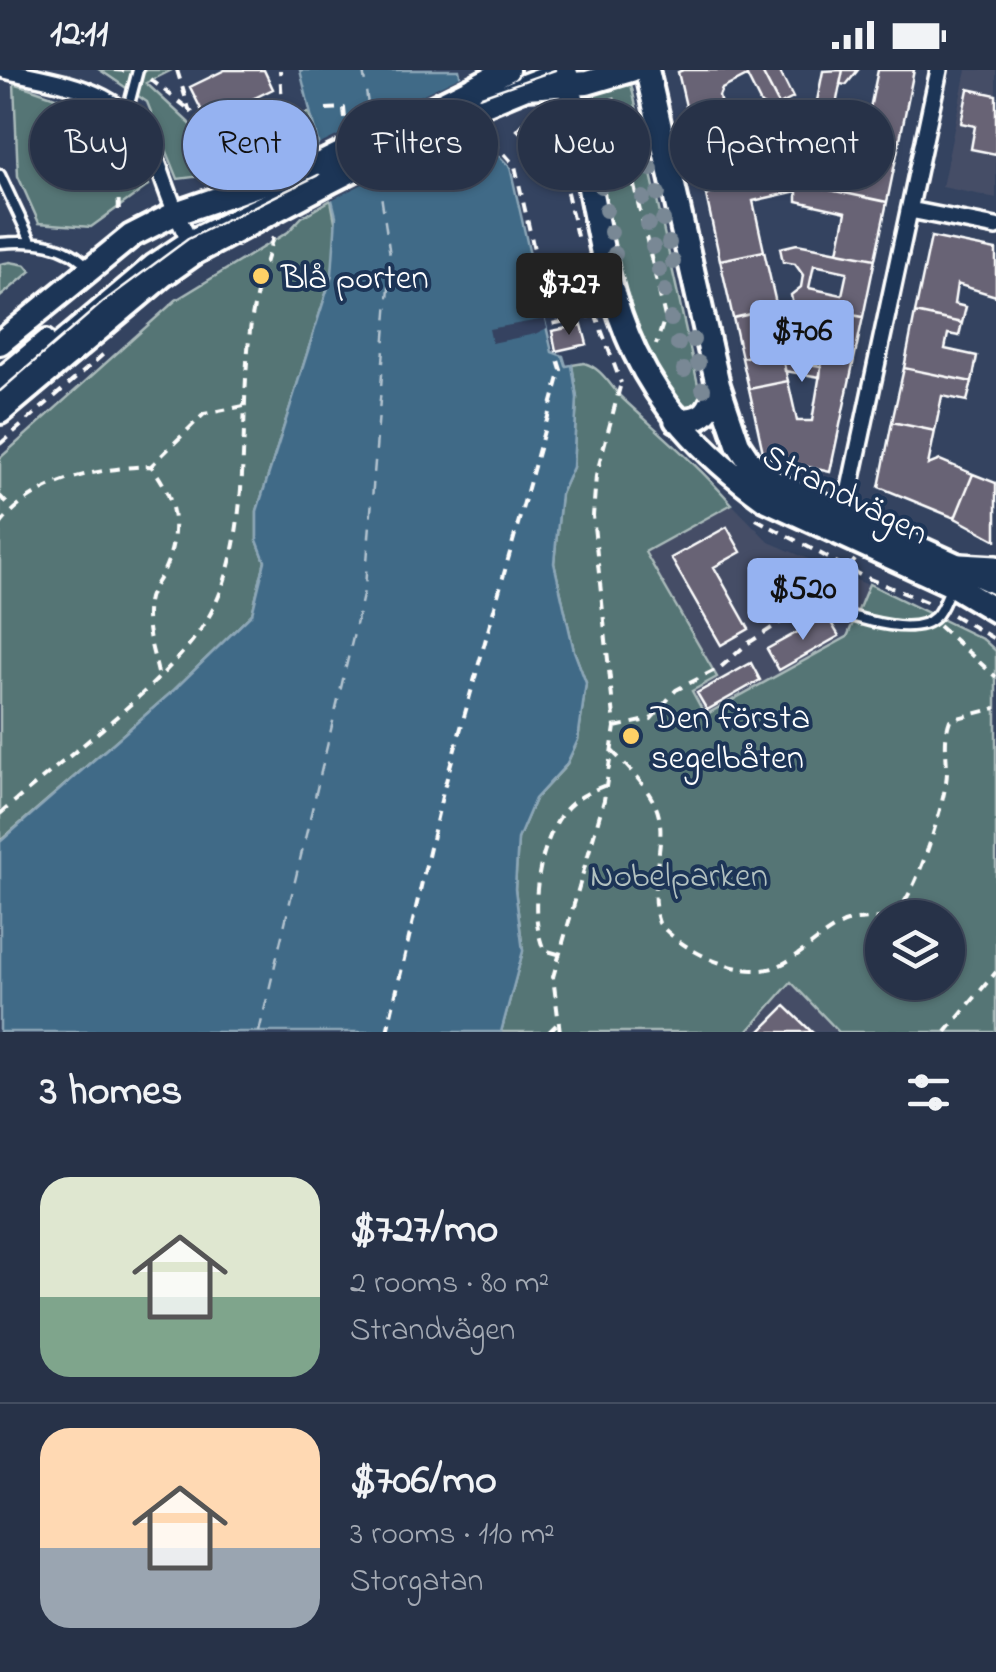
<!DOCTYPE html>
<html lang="en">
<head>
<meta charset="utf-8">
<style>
  :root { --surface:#273248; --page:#333e52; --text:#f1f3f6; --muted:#a4aab4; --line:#434d60; --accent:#95b2f1 }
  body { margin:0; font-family:"Indie Flower",sans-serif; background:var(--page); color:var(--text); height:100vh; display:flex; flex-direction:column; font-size:38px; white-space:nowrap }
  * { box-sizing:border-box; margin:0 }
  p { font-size:32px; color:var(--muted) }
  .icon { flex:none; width:55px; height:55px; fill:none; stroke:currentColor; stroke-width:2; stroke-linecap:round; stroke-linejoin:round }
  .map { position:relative; height:962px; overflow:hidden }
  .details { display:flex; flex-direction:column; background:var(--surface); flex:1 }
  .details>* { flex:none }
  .banner { position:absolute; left:30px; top:30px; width:938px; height:90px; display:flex; gap:20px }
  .tools { position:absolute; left:865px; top:830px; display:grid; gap:20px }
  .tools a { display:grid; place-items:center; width:100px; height:100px; border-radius:50%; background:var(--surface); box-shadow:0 2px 8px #0004,0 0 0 2px var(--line); font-size:50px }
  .price { position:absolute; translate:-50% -85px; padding:0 22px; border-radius:10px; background:var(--accent); color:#111; font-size:32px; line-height:65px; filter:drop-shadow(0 2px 5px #0008) }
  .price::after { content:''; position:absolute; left:50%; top:60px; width:30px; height:22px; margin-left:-15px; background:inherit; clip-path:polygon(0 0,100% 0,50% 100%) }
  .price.active { background:#222; color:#fff }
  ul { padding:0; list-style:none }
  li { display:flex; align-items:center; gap:30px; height:250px; padding:0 40px }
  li+li { border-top:2px solid var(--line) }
  li span { display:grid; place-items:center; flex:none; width:280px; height:200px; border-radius:30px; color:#555 }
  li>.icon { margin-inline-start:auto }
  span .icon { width:120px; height:120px; fill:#fffc; stroke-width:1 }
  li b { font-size:42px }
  h2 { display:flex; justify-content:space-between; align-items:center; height:120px; padding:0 40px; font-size:42px }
  .chip { padding:0 35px; border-radius:45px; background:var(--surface); box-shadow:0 2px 8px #0004,0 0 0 2px var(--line); font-size:35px; line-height:90px }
  .chip.active { background:var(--accent); color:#111 }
  .status { display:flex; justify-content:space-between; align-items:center; height:70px; padding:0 50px; background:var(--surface); direction:ltr }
  .status svg { height:28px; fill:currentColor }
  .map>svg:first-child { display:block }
  .built { fill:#444d66 }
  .green { fill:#547574; stroke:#aababa; stroke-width:2.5; fill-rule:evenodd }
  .water { fill:#406a87; stroke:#8ca6b7; stroke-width:2.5 }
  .pier { fill:#344360 }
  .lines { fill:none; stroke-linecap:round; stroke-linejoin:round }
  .ferry { stroke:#b3c3cf; stroke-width:2.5; stroke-dasharray:12 10; stroke-linecap:butt }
  .building { fill:#686375; stroke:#fff; stroke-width:2.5; fill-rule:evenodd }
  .lane-casing { stroke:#fff; stroke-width:15 }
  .street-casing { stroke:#fff; stroke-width:22 }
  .secondary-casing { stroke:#fff; stroke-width:30 }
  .path { stroke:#fff; stroke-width:4; stroke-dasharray:10 8; stroke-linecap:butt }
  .lane { stroke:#1d3557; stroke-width:8 }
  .street { stroke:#1d3557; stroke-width:15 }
  .secondary { stroke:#1d3557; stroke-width:22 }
  .tram { stroke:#fff; stroke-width:2.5 }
  .secondary-bridge-casing { stroke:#fff; stroke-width:30; stroke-linecap:butt }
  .secondary-bridge { stroke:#1d3557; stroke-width:22 }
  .tree { fill:#798895 }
  .poi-dot { fill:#ffd166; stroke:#1d3557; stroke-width:4 }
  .labels { text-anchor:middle; stroke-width:8; stroke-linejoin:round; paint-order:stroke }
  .poi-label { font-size:35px; fill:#fff; stroke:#1d3557; text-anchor:start }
  .street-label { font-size:35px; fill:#fff; stroke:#1d3557 }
  .park-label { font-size:35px; fill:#b2c1c0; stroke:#1d3557 }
</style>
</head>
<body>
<div class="status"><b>12:11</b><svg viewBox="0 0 49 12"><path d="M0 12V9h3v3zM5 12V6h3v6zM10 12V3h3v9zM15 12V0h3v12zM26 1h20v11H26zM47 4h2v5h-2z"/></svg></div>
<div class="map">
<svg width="996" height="962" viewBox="0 0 996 962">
  <rect width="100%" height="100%" fill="#344360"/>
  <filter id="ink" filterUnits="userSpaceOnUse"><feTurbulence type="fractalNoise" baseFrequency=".01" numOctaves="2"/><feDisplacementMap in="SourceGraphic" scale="20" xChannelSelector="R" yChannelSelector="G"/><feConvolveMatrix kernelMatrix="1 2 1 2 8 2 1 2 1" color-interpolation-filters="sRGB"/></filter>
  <g filter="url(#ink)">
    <path class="built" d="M 966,0 L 996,0 L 996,128 L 942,117 Z
      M 732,434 L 769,472 L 923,539 L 847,567 L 705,645 L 692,621 L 717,606 L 645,481 Z
      M 791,912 L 839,962 L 747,962 Z"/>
    <path class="green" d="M 100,0 L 172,0 L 146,13 L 241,101 L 178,109 L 147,32 Z
      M 14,13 C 86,37 113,44 149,115 L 91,157 L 39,153 L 18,106 Z
      M 631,14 L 701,328 L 693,339 C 628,327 594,90 582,30 L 586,24 Z
      M 309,43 L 318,75 L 289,89 L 277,88 L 295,45 Z
      M 331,130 L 338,167 L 332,205 L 257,441 L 257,470 L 265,491 L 252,544 L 174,620 L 0,771 L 0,388 L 176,230 L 288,162 L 302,147 Z
      M 10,192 L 26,195 L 31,201 L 0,227 L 0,194 Z
      M 584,293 C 602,298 610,316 623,329 C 661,364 698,395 732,434 L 645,482 L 717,607 L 692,621 L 705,645 L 847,567 L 869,514 L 984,570 L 996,581 L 996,962 L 839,962 L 791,912 L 747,962 L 501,962 L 523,881 L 515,819 L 518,769 L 535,729 L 566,696 L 578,670 L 586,613 L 574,581 L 554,493 L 561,424 L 573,397 L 577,328 L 572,295 ZM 882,848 L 948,848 L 948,912 L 882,912 Z"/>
    <path class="water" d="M 300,0 L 459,0 L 472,58 L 510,97 L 552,282 L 563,286 L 566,296 L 572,295 L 577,328 L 573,397 L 561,424 L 554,493 L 574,581 L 586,613 L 578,670 L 566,695 L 535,729 L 518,769 L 515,819 L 523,881 L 501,962 L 0,962 L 0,772 L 174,620 L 252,544 L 265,491 L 257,470 L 257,441 L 332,205 L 336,146 Z"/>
    <path class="pier" d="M 465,4 L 477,56 L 331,130 L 318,75 Z
      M 545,249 L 547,258 L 535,264 L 492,273 L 489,259 Z"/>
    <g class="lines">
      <path class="ferry" d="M 363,0 L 371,55
        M 259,962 L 365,517 L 391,192 L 377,98"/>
    </g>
    <path class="building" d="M 225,0 L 264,0 L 273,19 L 207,51 L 190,17 Z
      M 683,0 L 761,0 L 779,35 L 771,39 L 761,34 L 747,6 L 722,19 L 719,26 L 725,53 L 756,47 L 767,51 L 768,59 L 695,75 L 678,2 Z
      M 761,0 L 779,0 L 793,28 L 779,35 Z
      M 843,0 L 831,60 L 812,56 L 823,1 Z
      M 843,0 L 858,0 L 846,15 L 840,14 Z
      M 878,0 L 914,0 L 899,74 L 864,67 Z
      M 968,19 L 996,25 L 996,84 L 971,79 L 975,56 L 961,53 Z
      M 525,51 L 540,65 L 532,74 L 517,60 Z
      M 768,59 L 771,72 L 737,80 L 743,105 L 797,94 L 797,105 L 706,125 L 695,75 Z
      M 864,67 L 899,74 L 887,132 L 797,113 L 797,94 L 854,107 Z
      M 797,105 L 797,121 L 753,131 L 764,181 L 720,190 L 706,125 Z
      M 797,113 L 887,132 L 875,189 L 838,182 L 846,142 L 797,131 Z
      M 931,167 L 996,180 L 996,226 L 957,214 L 954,234 L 966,237 L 962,253 L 915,243 Z
      M 797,174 L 875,189 L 863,247 L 793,235 L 791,225 L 801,217 L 803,205 L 795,194 L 783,192 L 780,178 ZM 814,195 L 847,202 L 842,225 L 809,218 Z
      M 764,181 L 777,238 L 733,248 L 720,190 Z
      M 797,234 L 863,247 L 830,402 L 764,387 L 749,319 L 788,311 L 797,351 L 812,351 L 828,256 L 774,251 L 780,278 L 742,288 L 733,248 Z
      M 915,243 L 962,253 L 959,266 L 948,264 L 945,279 L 977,286 L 972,312 L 904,298 Z
      M 582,255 L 587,274 L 556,281 L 552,261 Z
      M 780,278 L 788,311 L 749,319 L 742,288 Z
      M 783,290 L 821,296 L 820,307 L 785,301 Z
      M 904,298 L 972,312 L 967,331 L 942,326 L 935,361 L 892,352 Z
      M 892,352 L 935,361 L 928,395 L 940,390 L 973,404 L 955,448 L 879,417 Z
      M 973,404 L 996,413 L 996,470 L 955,448 Z
      M 727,457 L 741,482 L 714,497 L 749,559 L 721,575 L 671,488 Z
      M 827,546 L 839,566 L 779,600 L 767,579 Z
      M 751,593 L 760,610 L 707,640 L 697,623 Z
      M 785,936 L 812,962 L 759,962 Z"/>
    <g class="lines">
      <g class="lane-casing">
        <path id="lane" d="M 127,42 L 138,0
          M 0,105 L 31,171
          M 0,173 C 32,170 67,172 89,198
          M 790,523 C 820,535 909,574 935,547 C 942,541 946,527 950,519"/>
      </g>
      <g class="street-casing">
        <path id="street" d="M 4,0 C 66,14 132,20 156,89 C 167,119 176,148 192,175
          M 524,12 L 555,0
          M 910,140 L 996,157
          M 0,306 L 46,268
          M 0,321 L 152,193 L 188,169 L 305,113
          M 843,451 L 939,0
          M 960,492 L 996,494"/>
      </g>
      <g class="secondary-casing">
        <path id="secondary" d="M 565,0 C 613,186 589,302 765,429 L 954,516 L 996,541
          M 647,0 L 718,315 L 738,374 L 752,395 L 773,412 L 996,513
          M 471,19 L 507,0
          M 475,38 L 526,17 L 587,13 L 631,0
          M 0,273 L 131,166 L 176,143 L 322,93
          M 0,342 L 162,206 L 196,182 L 327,113
          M 676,350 C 705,351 710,341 718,315"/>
      </g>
      <path class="path" d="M 114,0 L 126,1
        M 177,0 L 189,39 L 205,59 L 234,47 L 257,92
        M 150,9 L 186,37
        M 613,27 L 665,247 L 656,275
        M 547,34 L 578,171
        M 326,39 L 344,38 L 346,60
        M 117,58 L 119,148
        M 205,59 L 244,98
        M 478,61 L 485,62 L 515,96 L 551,254 L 596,245
        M 251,81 L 267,74 L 282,33 L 280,0
        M 595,243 L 621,313
        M 0,374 L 106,282
        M 0,426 L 12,439
        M 756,449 L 860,505 L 931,534
        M 0,455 C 34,410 99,398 151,396
        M 824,521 L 837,502 L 848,499 L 855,490
        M 953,545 L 996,570
        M 939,556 L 996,607
        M 158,603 C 153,581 144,556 148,533 C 149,521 160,510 165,498 C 181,461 176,427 151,396 L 204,344 L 244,336
        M 615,657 L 651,649 L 676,620 L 721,597 L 747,574 L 801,539
        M 612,681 C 627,696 647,716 656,737 C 670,770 645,814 659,853 C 681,880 741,910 776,897 C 800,887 817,867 840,855 C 857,845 883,854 898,840 C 917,822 946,730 947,703 C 947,684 943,669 950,650 L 996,638
        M 0,744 C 58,693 166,615 205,553 C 253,477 239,358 249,270 C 252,235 263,200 273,167
        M 558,884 L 544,880 C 528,844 538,780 560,747 C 571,730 588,722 606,715
        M 387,962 L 443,722 L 561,300 L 556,284
        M 549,962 L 557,954
        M 560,962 L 553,907 L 604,730 L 615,657 L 593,446 L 596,406 L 621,313
        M 946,962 L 996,902"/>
      <use href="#lane" class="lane"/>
      <use href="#street" class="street"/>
      <use href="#secondary" class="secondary"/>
      <path class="tram" d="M 0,321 L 103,232 L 188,169 L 473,29 L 555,0"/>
      <g class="secondary-bridge-casing">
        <path id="secondary-bridge" d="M 322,93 L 471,19
          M 327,113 L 475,38"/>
      </g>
      <use href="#secondary-bridge" class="secondary-bridge"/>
    </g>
    <g class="tree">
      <circle cx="640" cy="52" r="8"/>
      <circle cx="625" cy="56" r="8"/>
      <circle cx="645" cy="76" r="8"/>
      <circle cx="630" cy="79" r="8"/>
      <circle cx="651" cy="99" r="8"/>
      <circle cx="635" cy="103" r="8"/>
      <circle cx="601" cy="116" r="8"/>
      <circle cx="658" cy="124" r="8"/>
      <circle cx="643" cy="128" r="8"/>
      <circle cx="606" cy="140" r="8"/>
      <circle cx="663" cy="150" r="8"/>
      <circle cx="648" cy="154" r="8"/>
      <circle cx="611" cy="162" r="8"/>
      <circle cx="669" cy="173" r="8"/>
      <circle cx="653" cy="177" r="8"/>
      <circle cx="615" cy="184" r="8"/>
      <circle cx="673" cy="192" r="8"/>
      <circle cx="659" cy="200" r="8"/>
      <circle cx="665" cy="221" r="8"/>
      <circle cx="671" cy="249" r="8"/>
      <circle cx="693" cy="270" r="8"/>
      <circle cx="678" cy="274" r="8"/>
      <circle cx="698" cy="293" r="8"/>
      <circle cx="684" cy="300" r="8"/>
      <circle cx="703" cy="319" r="8"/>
    </g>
  </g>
  <g class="poi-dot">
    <circle cx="261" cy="206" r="10"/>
    <circle cx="631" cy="666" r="10"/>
  </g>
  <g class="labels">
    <g class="poi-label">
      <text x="281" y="218">Blå porten</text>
      <text x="651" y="658">Den första<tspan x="651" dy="40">segelbåten</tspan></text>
    </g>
    <g class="street-label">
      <text transform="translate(846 423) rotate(27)" y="12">Strandvägen</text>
    </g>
    <g class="park-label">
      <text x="679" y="816">Nobelparken</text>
    </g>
  </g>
</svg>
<div class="tools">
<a><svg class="icon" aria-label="layers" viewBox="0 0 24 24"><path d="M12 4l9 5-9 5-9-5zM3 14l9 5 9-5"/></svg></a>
</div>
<b class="price active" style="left:569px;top:268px">$727</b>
<b class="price" style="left:802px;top:315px">$706</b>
<b class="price" style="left:803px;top:573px">$520</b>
<div class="banner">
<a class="chip">Buy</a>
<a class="chip active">Rent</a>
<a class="chip">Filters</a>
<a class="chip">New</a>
<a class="chip">Apartment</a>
</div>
</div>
<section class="details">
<h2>3 homes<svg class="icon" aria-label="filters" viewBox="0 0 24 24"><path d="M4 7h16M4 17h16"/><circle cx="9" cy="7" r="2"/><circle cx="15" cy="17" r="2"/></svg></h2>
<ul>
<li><span style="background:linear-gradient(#dfe7d0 60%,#7fa58c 0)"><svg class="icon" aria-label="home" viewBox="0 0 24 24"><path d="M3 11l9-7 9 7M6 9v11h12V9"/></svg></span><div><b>$727/mo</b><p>2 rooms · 80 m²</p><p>Strandvägen</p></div></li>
<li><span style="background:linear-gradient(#ffd9b3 60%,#9aa5b1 0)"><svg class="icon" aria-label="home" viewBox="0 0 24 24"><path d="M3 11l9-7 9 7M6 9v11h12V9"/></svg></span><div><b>$706/mo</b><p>3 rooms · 110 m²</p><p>Storgatan</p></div></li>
</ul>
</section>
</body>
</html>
